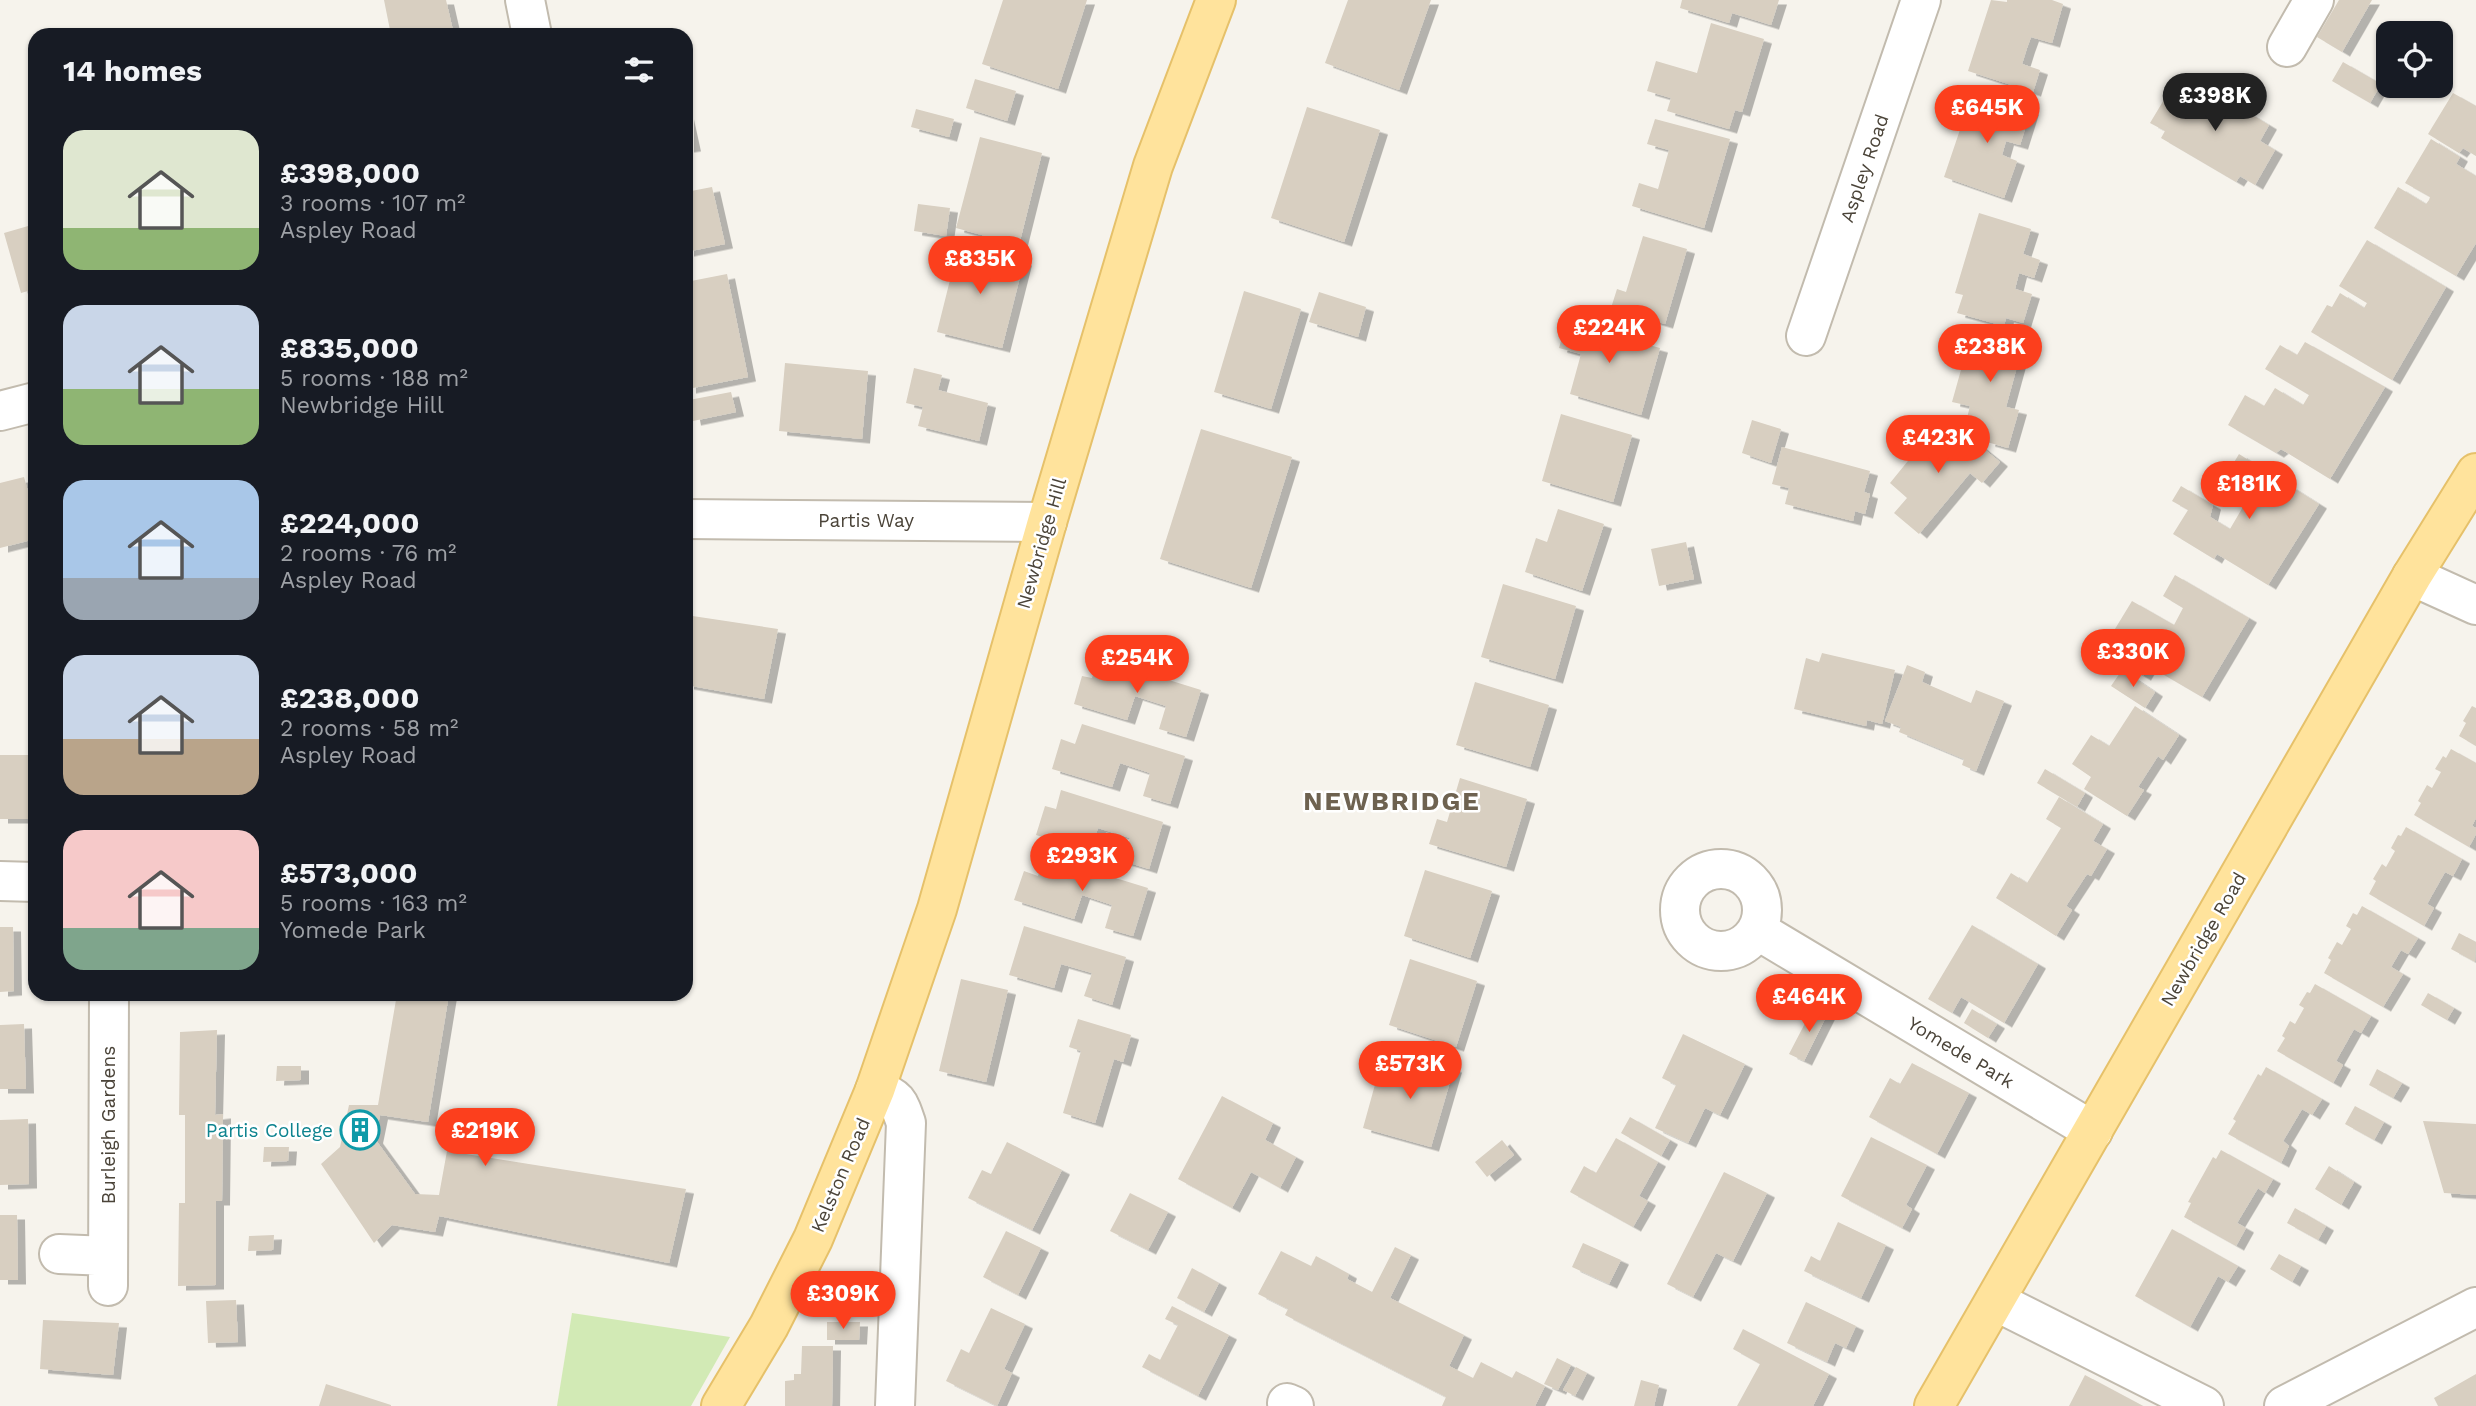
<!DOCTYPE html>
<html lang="en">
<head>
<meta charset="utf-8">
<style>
  :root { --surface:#171b24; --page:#242831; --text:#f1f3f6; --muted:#9ea1a6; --accent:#fc3f1d }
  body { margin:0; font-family:"Work Sans",sans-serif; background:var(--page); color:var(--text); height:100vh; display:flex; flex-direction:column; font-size:26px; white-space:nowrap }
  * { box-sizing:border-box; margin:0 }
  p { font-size:23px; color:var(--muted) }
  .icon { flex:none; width:38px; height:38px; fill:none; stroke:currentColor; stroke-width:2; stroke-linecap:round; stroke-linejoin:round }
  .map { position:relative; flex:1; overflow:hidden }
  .side { position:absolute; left:28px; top:28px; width:665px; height:973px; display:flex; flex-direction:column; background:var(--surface); border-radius:21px; box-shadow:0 2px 5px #0004 }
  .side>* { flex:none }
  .buttons { position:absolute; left:2376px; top:21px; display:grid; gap:14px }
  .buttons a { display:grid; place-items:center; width:77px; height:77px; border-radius:14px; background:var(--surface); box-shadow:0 2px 5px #0004; font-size:35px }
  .price { position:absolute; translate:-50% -60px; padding:0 16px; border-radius:24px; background:var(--accent); color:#fff; font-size:23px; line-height:46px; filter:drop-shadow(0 2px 4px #0008) }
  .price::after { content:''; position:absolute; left:50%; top:42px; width:21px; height:16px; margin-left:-10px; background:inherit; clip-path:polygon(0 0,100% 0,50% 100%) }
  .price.on { background:#222; color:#fff }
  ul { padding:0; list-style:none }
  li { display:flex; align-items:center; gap:21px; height:175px; padding:0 35px }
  li span { display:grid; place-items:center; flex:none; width:196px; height:140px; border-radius:21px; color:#555 }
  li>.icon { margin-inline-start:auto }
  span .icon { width:84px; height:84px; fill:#fffc; stroke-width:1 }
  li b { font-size:30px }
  h2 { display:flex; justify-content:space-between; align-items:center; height:84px; padding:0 35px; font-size:30px }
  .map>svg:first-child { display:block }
  .green { fill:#d2eab5 }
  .building { fill:#d8cfc1; filter:url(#shadow) }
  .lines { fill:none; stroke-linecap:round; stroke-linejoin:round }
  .minor-casing { stroke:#c2bbae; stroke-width:42 }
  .major-casing { stroke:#e6c16a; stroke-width:42 }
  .minor { stroke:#fff; stroke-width:38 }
  .major { stroke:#ffe39c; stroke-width:38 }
  .labels { text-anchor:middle; stroke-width:5; stroke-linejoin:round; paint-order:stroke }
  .street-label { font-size:19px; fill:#4b4439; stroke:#fff }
  .culture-label { font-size:19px; fill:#0d838f; stroke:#fff; text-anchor:end }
  .district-label { font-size:26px; font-weight:bold; letter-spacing:2px; fill:#6e6250; stroke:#fff }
</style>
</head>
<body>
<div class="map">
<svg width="2476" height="1406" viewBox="0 0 2476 1406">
  <defs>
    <filter id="shadow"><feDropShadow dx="8" dy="4.5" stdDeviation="0" flood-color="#0004"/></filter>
  </defs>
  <rect width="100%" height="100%" fill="#f6f3ec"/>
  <path class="green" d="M 572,1313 L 730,1337 L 691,1406 L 557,1406 Z"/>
  <path class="building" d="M 384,0 L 446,0 L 454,35 L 391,35 Z
    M 1003,0 L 1087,0 L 1058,89 L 982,64 Z
    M 1348,0 L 1431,0 L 1399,90 L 1325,63 Z
    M 1682,0 L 1779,0 L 1771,25 L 1732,13 L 1729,23 L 1680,8 Z
    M 1991,0 L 2007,2 L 2007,0 L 2052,0 L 2063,4 L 2052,43 L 2031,37 L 2027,48 L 2022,64 L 2040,70 L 2033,92 L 1968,71 Z
    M 2339,0 L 2372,0 L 2342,52 L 2317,37 Z
    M 1711,23 L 1764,39 L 1742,112 L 1735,110 L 1729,129 L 1667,111 L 1671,98 L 1647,91 L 1656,61 L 1697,73 Z
    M 2343,62 L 2381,84 L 2370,103 L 2332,81 Z
    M 975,79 L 1016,91 L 1007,121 L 966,108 Z
    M 2196,81 L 2269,125 L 2260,141 L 2275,150 L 2255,185 L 2240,176 L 2236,182 L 2161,138 L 2165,131 L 2150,123 L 2171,88 L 2186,97 Z
    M 1979,93 L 2031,110 L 2020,145 L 2006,141 L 2002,155 L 2017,161 L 2004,198 L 1944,177 L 1967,109 L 1973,110 Z
    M 2453,93 L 2476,106 L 2476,156 L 2463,148 L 2459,153 L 2428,134 Z
    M 1307,107 L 1380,130 L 1344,242 L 1271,218 Z
    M 916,109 L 954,119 L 949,137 L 911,127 Z
    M 686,115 L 693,147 L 686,148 Z
    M 1655,119 L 1730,139 L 1704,228 L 1632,206 L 1639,183 L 1658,189 L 1669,150 L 1647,144 Z
    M 980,137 L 1042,153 L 1019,245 L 956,228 Z
    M 2431,139 L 2460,157 L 2456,164 L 2476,176 L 2476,243 L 2456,276 L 2374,228 L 2398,187 L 2426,204 L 2429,200 L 2430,197 L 2405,183 Z
    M 712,187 L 725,244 L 686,252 L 686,192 Z
    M 918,204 L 950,208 L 946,236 L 914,231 Z
    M 1979,213 L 2031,229 L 2023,254 L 2040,260 L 2034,278 L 2019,273 L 2015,289 L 2032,294 L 2023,323 L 2006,318 L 2004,326 L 1957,313 L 1963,295 L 1955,293 Z
    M 35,224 L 35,289 L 21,293 L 4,233 Z
    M 1643,236 L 1687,249 L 1665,324 L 1611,308 L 1617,289 L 1626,292 Z
    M 2367,240 L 2446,287 L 2392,380 L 2311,332 L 2327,305 L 2332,307 L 2340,293 L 2364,308 L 2367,303 L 2339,286 Z
    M 959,244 L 1024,261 L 1002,348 L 937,332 Z
    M 727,274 L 748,377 L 688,389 L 686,282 Z
    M 1244,291 L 1301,309 L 1271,409 L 1214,392 Z
    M 1319,292 L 1366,307 L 1358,337 L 1309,322 Z
    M 1569,313 L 1614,326 L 1612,335 L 1660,348 L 1641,415 L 1570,394 L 1581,354 L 1559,348 Z
    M 1973,327 L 2024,341 L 2006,407 L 2019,410 L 2008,448 L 1987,442 L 1990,432 L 1965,426 L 1970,406 L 1952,402 Z
    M 2305,342 L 2385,387 L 2330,479 L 2281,449 L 2276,453 L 2228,425 L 2245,395 L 2264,406 L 2275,388 L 2303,405 L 2309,395 L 2265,369 L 2280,345 L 2297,355 Z
    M 785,363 L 868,371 L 862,439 L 779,431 Z
    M 914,368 L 942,375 L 938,390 L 988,403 L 979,441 L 918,426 L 923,407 L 906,403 Z
    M 731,392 L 736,412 L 693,421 L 689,400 Z
    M 1561,414 L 1632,435 L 1613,502 L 1542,481 Z
    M 1752,420 L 1781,429 L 1771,463 L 1742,453 Z
    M 1938,424 L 1963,444 L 1969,437 L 2000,462 L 1982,483 L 1970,473 L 1919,534 L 1894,513 L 1907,498 L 1890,483 Z
    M 1201,429 L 1292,457 L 1251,588 L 1160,559 Z
    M 1782,447 L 1870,471 L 1864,492 L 1870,494 L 1865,514 L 1855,511 L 1853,521 L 1785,504 L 1789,488 L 1772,484 Z
    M 2239,454 L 2319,504 L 2268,585 L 2217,554 L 2214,559 L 2173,534 L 2188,510 L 2172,501 L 2181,486 L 2213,505 L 2210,517 L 2230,529 L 2247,500 L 2221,484 Z
    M 24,477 L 35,517 L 35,539 L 0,548 L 0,483 Z
    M 1558,509 L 1604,524 L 1582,591 L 1525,572 L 1536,538 L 1547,542 Z
    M 1686,542 L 1694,579 L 1659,586 L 1651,549 Z
    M 2175,575 L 2249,618 L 2202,697 L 2149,666 L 2143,676 L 2114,659 L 2120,649 L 2107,642 L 2132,601 L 2174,625 L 2183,608 L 2163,596 Z
    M 1503,584 L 1576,606 L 1555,679 L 1481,657 Z
    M 686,615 L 778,629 L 764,699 L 686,685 Z
    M 1822,653 L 1895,670 L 1882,724 L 1867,720 L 1866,726 L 1794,709 L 1806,658 L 1819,662 Z
    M 1098,658 L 1201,690 L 1186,737 L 1159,729 L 1166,706 L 1135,696 L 1127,720 L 1074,704 L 1082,676 L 1092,678 Z
    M 1907,665 L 1925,672 L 1922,682 L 1971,703 L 1976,690 L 2004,701 L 1976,771 L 1962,765 L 1964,759 L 1899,732 L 1901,727 L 1885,721 Z
    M 2122,670 L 2155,692 L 2145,708 L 2111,686 Z
    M 1475,682 L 1549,705 L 1530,767 L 1456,745 Z
    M 2135,706 L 2179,735 L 2163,760 L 2158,756 L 2138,787 L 2144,790 L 2127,816 L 2084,789 L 2091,777 L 2072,764 L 2091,735 L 2109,746 Z
    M 2472,706 L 2476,708 L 2476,746 L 2459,736 L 2466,723 L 2463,721 Z
    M 1082,724 L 1185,756 L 1170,804 L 1143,796 L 1150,773 L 1120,763 L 1112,787 L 1052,769 L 1061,739 L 1075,744 Z
    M 2451,749 L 2476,763 L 2476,818 L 2472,826 L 2476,828 L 2476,834 L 2469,847 L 2414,815 L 2421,803 L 2418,801 L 2427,785 L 2432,788 L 2441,772 L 2435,769 L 2443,756 L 2446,758 Z
    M 0,755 L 35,755 L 35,819 L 0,819 Z
    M 2045,769 L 2085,793 L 2077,807 L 2037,783 Z
    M 1460,778 L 1527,799 L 1506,867 L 1429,844 L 1437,819 L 1447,822 Z
    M 1061,790 L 1163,822 L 1149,869 L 1123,861 L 1130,838 L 1098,828 L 1090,852 L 1036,835 L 1045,806 L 1056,809 Z
    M 2059,797 L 2103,824 L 2093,841 L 2107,849 L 2091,876 L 2087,874 L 2066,906 L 2072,910 L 2056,936 L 1996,898 L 2011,873 L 2027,883 L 2061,828 L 2046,819 Z
    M 2406,827 L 2462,859 L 2453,876 L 2445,872 L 2427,904 L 2434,908 L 2424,926 L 2369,894 L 2376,881 L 2373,879 L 2382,864 L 2386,867 L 2395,851 L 2391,848 L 2398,835 L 2401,836 Z
    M 1044,856 L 1148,888 L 1133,936 L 1105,928 L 1112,905 L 1082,895 L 1074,919 L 1014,900 L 1024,871 L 1038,876 Z
    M 1425,870 L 1492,891 L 1470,958 L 1404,936 Z
    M 2362,906 L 2418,938 L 2408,954 L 2401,950 L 2391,967 L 2403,974 L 2383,1007 L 2324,973 L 2331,960 L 2328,958 L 2337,942 L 2342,945 L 2351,929 L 2346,926 L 2353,913 L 2357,915 Z
    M 1972,925 L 2038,964 L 2004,1023 L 1961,997 L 1952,1013 L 1928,999 Z
    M 1024,926 L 1126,957 L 1112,1005 L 1084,996 L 1092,973 L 1061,964 L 1054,988 L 1009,975 Z
    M 0,927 L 13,927 L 14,991 L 0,992 Z
    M 2459,933 L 2476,942 L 2475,962 L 2451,949 Z
    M 1410,959 L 1477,981 L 1456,1047 L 1389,1025 Z
    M 961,979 L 1008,990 L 986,1082 L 939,1071 Z
    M 2315,984 L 2371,1016 L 2361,1033 L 2354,1029 L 2336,1061 L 2343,1065 L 2333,1083 L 2277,1051 L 2285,1038 L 2282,1036 L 2290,1021 L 2295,1024 L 2304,1008 L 2299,1005 L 2307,992 L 2310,993 Z
    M 2428,993 L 2454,1008 L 2447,1020 L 2421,1005 Z
    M 397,994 L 449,994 L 428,1122 L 380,1115 L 375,1139 L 415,1194 L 439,1195 L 447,1151 L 686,1189 L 669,1263 L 439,1216 L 435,1232 L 392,1225 L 374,1243 L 321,1164 L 340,1147 L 349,1105 L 378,1105 Z
    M 1814,1006 L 1828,1013 L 1804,1061 L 1789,1054 Z
    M 1972,1009 L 1997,1024 L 1988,1038 L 1964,1023 Z
    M 1078,1019 L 1131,1035 L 1123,1062 L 1114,1059 L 1095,1123 L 1063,1113 L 1081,1051 L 1069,1047 Z
    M 24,1024 L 26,1089 L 0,1089 L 0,1025 Z
    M 217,1030 L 215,1115 L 223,1114 L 222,1201 L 216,1201 L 216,1285 L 178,1286 L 179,1203 L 185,1203 L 185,1115 L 179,1115 L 180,1032 Z
    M 1683,1034 L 1745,1064 L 1720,1115 L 1705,1108 L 1688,1143 L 1655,1128 L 1676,1085 L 1662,1078 Z
    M 1400,1052 L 1454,1068 L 1431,1147 L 1363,1128 L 1376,1081 L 1391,1085 Z
    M 1912,1063 L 1969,1093 L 1937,1154 L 1869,1117 L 1890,1078 L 1900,1084 Z
    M 277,1066 L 301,1066 L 301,1080 L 276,1081 Z
    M 2266,1067 L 2322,1099 L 2312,1115 L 2302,1109 L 2283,1141 L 2289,1146 L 2281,1163 L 2228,1134 L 2236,1121 L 2233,1119 L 2258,1074 L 2261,1076 Z
    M 2377,1069 L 2402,1083 L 2393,1098 L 2369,1085 Z
    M 1222,1096 L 1273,1123 L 1265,1140 L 1296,1157 L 1280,1188 L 1251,1172 L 1232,1208 L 1178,1179 Z
    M 2355,1106 L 2384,1122 L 2374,1140 L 2345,1124 Z
    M 1630,1117 L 1670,1140 L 1661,1156 L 1621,1133 Z
    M 28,1119 L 29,1184 L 0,1185 L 0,1120 Z
    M 2423,1121 L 2476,1124 L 2476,1195 L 2444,1193 Z
    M 1871,1137 L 1927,1165 L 1906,1205 L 1912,1209 L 1902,1228 L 1841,1196 Z
    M 1616,1138 L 1658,1162 L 1639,1196 L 1648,1201 L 1633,1227 L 1570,1192 L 1584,1166 L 1596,1173 Z
    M 1502,1140 L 1514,1155 L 1487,1177 L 1475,1162 Z
    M 1007,1142 L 1062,1170 L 1032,1230 L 968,1198 L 982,1170 L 991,1174 Z
    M 264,1147 L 289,1147 L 288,1161 L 263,1162 Z
    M 2221,1150 L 2273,1179 L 2265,1193 L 2258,1188 L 2237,1223 L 2246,1228 L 2236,1246 L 2184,1217 L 2191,1203 L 2188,1202 L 2213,1157 L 2216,1159 Z
    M 2329,1166 L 2354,1182 L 2341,1205 L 2315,1189 Z
    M 1724,1172 L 1767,1193 L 1733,1261 L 1716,1253 L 1693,1297 L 1667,1284 Z
    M 1130,1193 L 1168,1212 L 1148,1250 L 1110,1231 Z
    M 2295,1208 L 2326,1226 L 2318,1240 L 2287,1223 Z
    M 0,1215 L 17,1215 L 18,1280 L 0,1280 Z
    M 1838,1222 L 1886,1245 L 1861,1298 L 1804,1271 L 1811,1256 L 1820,1261 Z
    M 2172,1229 L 2238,1266 L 2228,1282 L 2218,1276 L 2190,1327 L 2135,1296 Z
    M 1006,1231 L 1041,1248 L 1018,1295 L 983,1277 Z
    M 274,1235 L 273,1250 L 248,1251 L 249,1236 Z
    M 1583,1243 L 1621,1260 L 1609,1284 L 1572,1267 Z
    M 1395,1247 L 1411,1255 L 1390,1298 L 1464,1335 L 1449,1366 L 1473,1378 L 1481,1362 L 1512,1378 L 1516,1371 L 1545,1386 L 1535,1406 L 1442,1406 L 1446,1397 L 1285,1315 L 1288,1309 L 1258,1294 L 1281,1251 L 1311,1266 L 1316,1256 L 1349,1274 L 1347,1279 L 1372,1292 Z
    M 2279,1254 L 2301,1266 L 2292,1282 L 2270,1269 Z
    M 1192,1268 L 1219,1283 L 1204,1312 L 1177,1298 Z
    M 236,1300 L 238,1342 L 208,1343 L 206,1301 Z
    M 1806,1302 L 1856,1326 L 1846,1348 L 1835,1343 L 1827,1362 L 1787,1343 Z
    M 1172,1306 L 1229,1335 L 1198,1396 L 1142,1367 L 1149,1354 L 1160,1360 L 1178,1325 L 1165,1319 Z
    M 991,1308 L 1025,1324 L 1004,1369 L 1012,1373 L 997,1406 L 946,1381 L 961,1349 L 969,1353 Z
    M 43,1320 L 119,1323 L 113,1375 L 40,1369 Z
    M 827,1322 L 860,1322 L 859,1340 L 827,1340 Z
    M 1743,1329 L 1829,1374 L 1813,1406 L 1737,1406 L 1760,1364 L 1733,1349 Z
    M 802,1346 L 833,1346 L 832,1406 L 785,1406 L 785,1381 L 794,1380 L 794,1374 L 801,1374 Z
    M 1557,1358 L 1571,1365 L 1558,1390 L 1544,1384 Z
    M 1576,1367 L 1587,1373 L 1575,1396 L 1563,1390 Z
    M 2476,1374 L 2476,1406 L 2438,1406 L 2434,1398 Z
    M 2085,1375 L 2143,1406 L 2069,1406 Z
    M 1641,1380 L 1659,1385 L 1654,1406 L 1634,1406 Z
    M 326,1384 L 391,1405 L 391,1406 L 319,1406 Z"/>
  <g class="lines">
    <g class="minor-casing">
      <path id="minor" d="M 525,0 L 532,35
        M 2287,47 L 2314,0
        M 1806,336 L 1921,0
        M 0,411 L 35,402
        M 686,519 L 1047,522
        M 2412,576 L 2476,605
        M1680 910a41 41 0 1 1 82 0a41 41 0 1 1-82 0Z
        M 0,881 L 35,882
        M 1757,930 L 2093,1131
        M 875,1090 C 897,1096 899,1102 906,1123 L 895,1406
        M 59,1254 L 108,1256
        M 108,1286 L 109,994
        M 1995,1301 L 2204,1406
        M 1287,1403 L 1294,1406
        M 2284,1406 L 2476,1307"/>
    </g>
    <g class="major-casing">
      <path id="major" d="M 721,1406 L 769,1326 L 813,1239 L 875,1090 L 937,909 L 1047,522 L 1153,166 L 1216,0
        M 1934,1406 L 2412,576 L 2476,473"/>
    </g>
    <use href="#minor" class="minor"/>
    <use href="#major" class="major"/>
  </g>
  <defs>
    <g id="building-ring" transform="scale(2.0125)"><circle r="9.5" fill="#fff" stroke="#0f9aa8" stroke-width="1.5"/><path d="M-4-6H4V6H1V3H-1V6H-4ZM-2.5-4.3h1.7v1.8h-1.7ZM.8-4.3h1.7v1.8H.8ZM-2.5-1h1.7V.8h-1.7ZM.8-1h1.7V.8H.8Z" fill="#0f9aa8"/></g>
  </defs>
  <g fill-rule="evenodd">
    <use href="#building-ring" x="360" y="1130"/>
  </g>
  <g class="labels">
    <g class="street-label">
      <text transform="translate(1864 168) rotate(-71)" y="7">Aspley Road</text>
      <text x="866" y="527">Partis Way</text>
      <text transform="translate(1041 543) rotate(-74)" y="7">Newbridge Hill</text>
      <text transform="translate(2203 939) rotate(-60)" y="7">Newbridge Road</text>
      <text transform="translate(1961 1052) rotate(31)" y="7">Yomede Park</text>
      <text transform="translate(108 1125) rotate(-90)" y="7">Burleigh Gardens</text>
      <text transform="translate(840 1175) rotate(-67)" y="7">Kelston Road</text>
    </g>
    <g class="culture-label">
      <text x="333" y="1137">Partis College</text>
    </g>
    <g class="district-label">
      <text x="1392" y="810">NEWBRIDGE</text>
    </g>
  </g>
</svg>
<div class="buttons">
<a><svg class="icon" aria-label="locate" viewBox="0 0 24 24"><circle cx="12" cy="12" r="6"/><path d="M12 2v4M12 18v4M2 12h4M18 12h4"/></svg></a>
</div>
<b class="price on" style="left:2215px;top:133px">£398K</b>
<b class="price" style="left:1987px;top:145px">£645K</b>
<b class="price" style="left:980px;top:296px">£835K</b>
<b class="price" style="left:1609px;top:365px">£224K</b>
<b class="price" style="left:1990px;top:384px">£238K</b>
<b class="price" style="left:1938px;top:475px">£423K</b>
<b class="price" style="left:2249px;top:521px">£181K</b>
<b class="price" style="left:2133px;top:689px">£330K</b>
<b class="price" style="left:1137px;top:695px">£254K</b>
<b class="price" style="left:1082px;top:893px">£293K</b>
<b class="price" style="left:1809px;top:1034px">£464K</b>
<b class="price" style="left:1410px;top:1101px">£573K</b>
<b class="price" style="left:485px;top:1168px">£219K</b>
<b class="price" style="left:843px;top:1331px">£309K</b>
<section class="side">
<h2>14 homes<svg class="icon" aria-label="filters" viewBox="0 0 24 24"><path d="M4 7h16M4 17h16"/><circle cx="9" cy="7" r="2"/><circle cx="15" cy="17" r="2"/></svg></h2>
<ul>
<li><span style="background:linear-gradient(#dfe7d0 70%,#8fb573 0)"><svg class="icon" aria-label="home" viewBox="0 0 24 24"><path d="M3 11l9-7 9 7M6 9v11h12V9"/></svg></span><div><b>£398,000</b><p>3 rooms · 107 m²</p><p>Aspley Road</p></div></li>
<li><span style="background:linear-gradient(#c9d6e8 60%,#8fb573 0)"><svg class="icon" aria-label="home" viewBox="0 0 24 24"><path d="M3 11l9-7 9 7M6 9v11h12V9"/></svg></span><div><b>£835,000</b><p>5 rooms · 188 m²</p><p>Newbridge Hill</p></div></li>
<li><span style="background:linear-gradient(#a9c7e8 70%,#9aa5b1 0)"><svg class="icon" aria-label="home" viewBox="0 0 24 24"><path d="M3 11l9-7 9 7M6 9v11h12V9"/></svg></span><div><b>£224,000</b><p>2 rooms · 76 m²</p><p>Aspley Road</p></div></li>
<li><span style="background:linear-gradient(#c9d6e8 60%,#b9a48a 0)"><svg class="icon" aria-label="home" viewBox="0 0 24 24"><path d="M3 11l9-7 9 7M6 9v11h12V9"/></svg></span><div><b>£238,000</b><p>2 rooms · 58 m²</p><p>Aspley Road</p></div></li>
<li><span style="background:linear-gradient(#f6c9c9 70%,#7fa58c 0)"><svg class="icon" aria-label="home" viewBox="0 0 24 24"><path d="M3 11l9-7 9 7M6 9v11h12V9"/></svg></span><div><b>£573,000</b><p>5 rooms · 163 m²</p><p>Yomede Park</p></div></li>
</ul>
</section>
</div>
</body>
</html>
